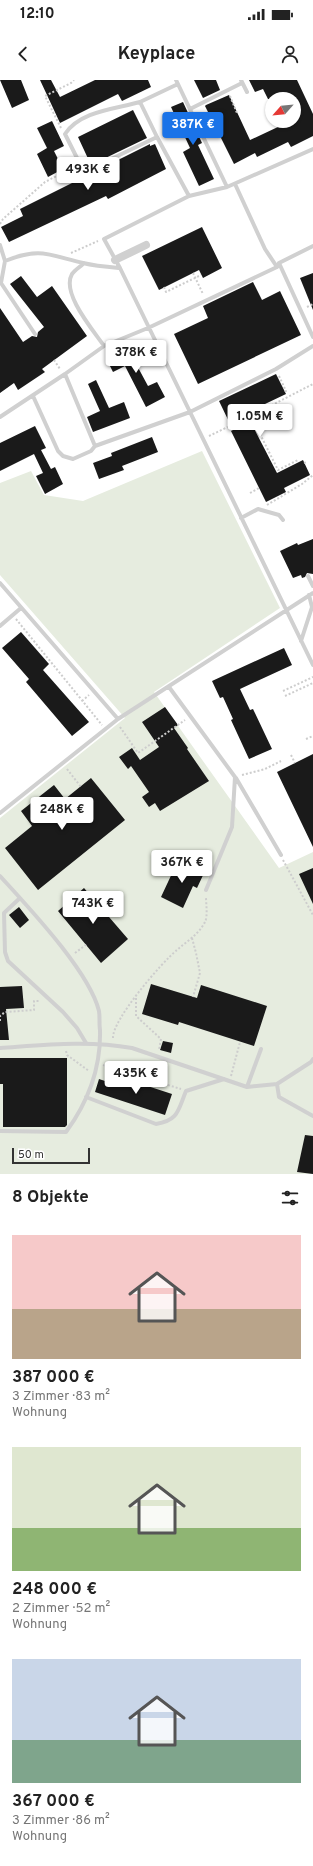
<!DOCTYPE html>
<html lang="de">
<head>
<meta charset="utf-8">
<style>
  :root { --surface:#fff; --page:#f6f6f6; --text:#222; --muted:#767676; --accent:#1a73e8 }
  body { margin:0; font-family:Overpass,sans-serif; background:var(--page); color:var(--text); height:100vh; display:flex; flex-direction:column; font-size:15px; white-space:nowrap }
  * { box-sizing:border-box; margin:0 }
  p { font-size:13px; color:var(--muted) }
  .icon { flex:none; width:22px; height:22px; fill:none; stroke:currentColor; stroke-width:2; stroke-linecap:round; stroke-linejoin:round }
  .map { position:relative; height:1094px; overflow:hidden }
  .panel { display:flex; flex-direction:column; background:var(--surface); flex:1 }
  .panel>* { flex:none }
  .needle { width:26px; rotate:243deg }
  .controls { position:absolute; left:265px; top:12px; display:grid; gap:8px }
  .controls a { display:grid; place-items:center; width:36px; height:36px; border-radius:50%; background:var(--surface); box-shadow:0 1px 3px #0004; font-size:20px }
  .scale { position:absolute; left:12px; bottom:10px; width:78px; box-sizing:border-box; padding-left:4px; border:2px solid #333; border-top:0; font-size:11px; line-height:14px; white-space:nowrap; color:#333; -webkit-text-stroke:3px #fff; paint-order:stroke }
  .price { position:absolute; translate:-50% -34px; padding:0 9px; border-radius:4px; background:#fff; color:#222; font-size:13px; line-height:26px; filter:drop-shadow(0 1px 2px #0008) }
  .price::after { content:''; position:absolute; left:50%; top:24px; width:12px; height:9px; margin-left:-6px; background:inherit; clip-path:polygon(0 0,100% 0,50% 100%) }
  .price.active { background:var(--accent); color:#fff }
  ul { padding:0; list-style:none }
  li { display:grid; align-content:center; gap:8px; height:212px; padding:0 12px }
  li span { display:grid; place-items:center; height:124px; border-radius:0px; color:#555 }
  li>.icon { margin-inline-start:auto }
  span .icon { width:72px; height:72px; fill:#fffc; stroke-width:1 }
  li b { font-size:17px }
  h2 { display:flex; justify-content:space-between; align-items:center; height:48px; padding:0 12px; font-size:17px }
  .status { display:flex; justify-content:space-between; align-items:center; height:28px; padding:0 20px; background:var(--surface); direction:ltr }
  .status svg { height:11px; fill:currentColor }
  header { display:flex; justify-content:space-between; align-items:center; height:52px; padding:0 12px; background:var(--surface); font-size:18px; font-weight:700 }
  .map>svg:first-child { display:block }
  .green { fill:#e6ecdf }
  .building { fill:#1a1a1a }
  .lines { fill:none; stroke-linecap:round; stroke-linejoin:round }
  .path { stroke:#cdcdcd; stroke-width:2; stroke-dasharray:2 2; stroke-linecap:butt }
  .lane { stroke:#d0d0d0; stroke-width:4 }
  .street { stroke:#d0d0d0; stroke-width:8 }
</style>
</head>
<body>
<div class="status"><b>12:10</b><svg viewBox="0 0 49 12"><path d="M0 12V9h3v3zM5 12V6h3v6zM10 12V3h3v9zM15 12V0h3v12zM26 1h20v11H26zM47 4h2v5h-2z"/></svg></div>
<header><svg class="icon" aria-label="back" viewBox="0 0 24 24"><path d="M15 5l-7 7 7 7"/></svg>Keyplace<svg class="icon" aria-label="person" viewBox="0 0 24 24"><circle cx="12" cy="8" r="4"/><path d="M4 21q1-7 8-7t8 7"/></svg></header>
<div class="map">
<svg width="313" height="1094" viewBox="0 0 313 1094">
  <rect width="100%" height="100%" fill="#fff"/>
  <path class="green" d="M 202,371 L 280,528 L 154,612 L 279,788 L 313,772 L 313,1094 L 0,1094 L 0,738 L 125,638 L 0,495 L 0,403 L 31,391 L 44,415 L 83,421 Z"/>
  <path class="building" d="M 0,0 L 21,0 L 29,20 L 12,28 Z
    M 40,0 L 51,0 L 60,17 L 95,0 L 148,0 L 151,7 L 122,21 L 118,14 L 60,43 Z
    M 194,0 L 216,0 L 220,10 L 203,18 Z
    M 249,0 L 297,0 L 313,34 L 313,56 L 291,67 L 288,62 L 257,77 L 255,73 L 234,84 L 205,26 L 206,25 L 229,15 L 250,60 L 280,46 L 278,41 L 294,41 L 294,19 L 268,19 L 263,9 L 255,12 Z
    M 183,22 L 202,63 L 198,65 L 214,99 L 199,106 L 183,72 L 190,68 L 171,27 Z
    M 133,30 L 147,58 L 91,85 L 78,57 Z
    M 52,41 L 64,66 L 54,71 L 63,89 L 48,97 L 37,74 L 47,68 L 37,48 Z
    M 150,64 L 150,66 L 155,64 L 166,89 L 108,119 L 106,116 L 9,162 L 1,147 L 23,136 L 20,129 Z
    M 202,147 L 222,188 L 203,198 L 199,190 L 159,210 L 142,176 Z
    M 313,193 L 313,230 L 300,198 Z
    M 21,196 L 37,217 L 52,206 L 87,256 L 42,289 L 45,292 L 18,310 L 14,303 L 0,313 L 0,228 L 23,262 L 32,256 L 37,257 L 38,252 L 44,247 L 10,204 Z
    M 253,202 L 262,220 L 280,211 L 301,255 L 198,304 L 174,254 L 208,238 L 203,226 Z
    M 135,263 L 142,277 L 134,280 L 148,306 L 157,302 L 165,317 L 146,327 L 125,286 L 113,292 L 106,278 Z
    M 276,294 L 286,314 L 246,333 L 277,393 L 303,380 L 310,395 L 284,408 L 286,412 L 266,422 L 231,351 L 233,350 L 219,321 Z
    M 96,300 L 109,328 L 124,322 L 130,338 L 93,352 L 87,337 L 100,331 L 88,304 Z
    M 35,346 L 46,368 L 41,370 L 51,389 L 55,387 L 63,404 L 45,414 L 36,396 L 43,393 L 34,374 L 0,391 L 0,363 Z
    M 152,357 L 158,372 L 122,386 L 124,390 L 99,399 L 93,383 L 112,376 L 111,373 Z
    M 313,459 L 313,494 L 307,493 L 305,497 L 302,498 L 301,495 L 293,498 L 280,471 L 297,463 L 298,465 Z
    M 21,552 L 49,584 L 43,590 L 89,642 L 72,656 L 26,602 L 29,599 L 2,568 Z
    M 284,568 L 292,585 L 240,609 L 250,630 L 253,629 L 272,669 L 249,679 L 231,640 L 233,639 L 223,617 L 220,618 L 212,601 Z
    M 165,627 L 178,645 L 174,648 L 188,668 L 187,669 L 209,701 L 160,731 L 155,723 L 149,727 L 142,717 L 149,712 L 131,686 L 128,689 L 119,677 L 132,668 L 140,680 L 159,667 L 142,642 Z
    M 313,674 L 313,767 L 277,692 Z
    M 91,698 L 125,740 L 38,810 L 5,768 L 32,746 L 21,731 L 54,705 L 65,719 Z
    M 186,782 L 205,791 L 197,808 L 193,806 L 183,828 L 161,817 L 175,787 L 182,791 Z
    M 313,788 L 313,824 L 299,794 Z
    M 84,808 L 128,859 L 101,883 L 58,831 Z
    M 19,827 L 29,840 L 20,848 L 9,835 Z
    M 151,904 L 197,918 L 201,905 L 267,926 L 254,966 L 179,942 L 178,945 L 142,934 Z
    M 22,906 L 24,928 L 6,929 L 9,960 L 0,960 L 0,907 Z
    M 163,961 L 173,963 L 171,973 L 160,970 Z
    M 0,978 L 67,978 L 67,1045 L 65,1047 L 3,1047 L 3,1004 L 0,1004 Z
    M 123,998 L 172,1014 L 165,1035 L 95,1012 L 99,999 L 120,1006 Z
    M 305,1055 L 313,1056 L 313,1094 L 297,1092 Z"/>
  <g class="lines">
    <path class="path" d="M 230,16 L 237,33
      M 61,48 L 45,16 L 71,3 L 74,0
      M 0,144 L 3,139 L 45,102 L 74,87
      M 71,173 L 98,161
      M 193,193 L 203,214
      M 164,207 L 166,212 L 201,195
      M 307,227 L 313,224
      M 54,280 L 60,289
      M 279,296 L 286,311 L 284,312
      M 251,336 L 278,390 L 298,380
      M 243,340 L 313,304
      M 209,356 L 236,343
      M 304,383 L 307,382
      M 250,413 L 259,408
      M 267,425 L 302,404 L 313,395
      M 16,539 L 102,645
      M 283,611 L 313,597
      M 285,616 L 313,603
      M 82,621 L 89,615
      M 120,647 L 138,673 L 185,640
      M 306,659 L 313,656
      M 291,675 L 295,683
      M 67,689 L 81,707
      M 242,695 L 265,689 L 281,681
      M 283,780 L 313,835
      M 192,858 L 196,873 L 200,893 L 193,917
      M 75,873 L 87,864
      M 136,918 L 136,936 L 161,959 L 159,970
      M 0,941 L 0,936 L 5,932 L 34,930 L 34,921 L 40,921
      M 113,958 C 112,940 162,882 177,870 C 187,861 199,854 205,842 C 208,836 206,824 206,817
      M 66,971 L 67,975 L 89,991
      M 103,985 L 181,1009
      M 231,996 L 240,962
      M 139,1003 L 145,980"/>
    <path class="lane" d="M 176,0 L 227,107
      M 241,0 L 247,12
      M 178,4 L 140,22 L 157,57 L 189,116
      M 140,22 C 115,29 80,31 65,54 L 84,92 L 157,57
      M 190,29 L 242,3
      M 313,69 L 227,107 L 189,116 L 104,159 L 120,188 L 313,585
      M 235,104 L 265,169 L 277,187
      M 0,165 L 5,181 L 1,203 L 35,254
      M 5,181 C 40,167 49,175 83,183 C 95,186 108,187 120,188
      M 84,183 C 80,187 75,190 72,194 C 61,213 93,250 104,266
      M 279,183 L 313,257
      M 65,294 L 95,366 L 190,332 L 276,289 L 313,266
      M 33,316 L 58,371 L 63,376 L 73,379 L 91,371 L 95,366
      M 0,337 L 65,294 L 104,266 L 148,248 L 277,187 L 279,183 L 313,166
      M 241,438 L 258,429 L 279,435 L 283,440
      M 308,496 L 313,506
      M 0,503 L 118,639
      M 0,546 L 21,528
      M 301,561 L 312,527 L 309,515
      M 169,607 L 235,697 L 232,747 L 206,810
      M 236,698 L 281,775
      M 0,733 L 118,639 L 313,513
      M 0,796 C 29,828 89,891 99,931 C 100,937 99,944 100,950 C 101,987 88,1022 66,1052 L 0,1051
      M 20,818 L 4,833 L 5,872 L 8,881 L 63,932 L 77,948 L 86,963
      M 0,968 C 44,965 88,960 132,968 L 247,1007 L 277,1004 L 311,982 L 313,979
      M 277,1004 L 279,1017 L 313,1036
      M 247,1007 L 261,969
      M 86,1017 L 156,1044 C 179,1040 178,1030 186,1011 L 224,999"/>
    <path class="street" d="M 115,180 L 146,165"/>
  </g>
</svg>
<div class="controls">
<a><svg class="needle" viewBox="-14 -14 28 28"><path d="M0-13l5 13h-10z" fill="#e53935"/><path d="M0 13l5-13h-10z" fill="#767676"/></svg></a>
</div>
<div class="scale">50 m</div>
<b class="price active" style="left:193px;top:66px">387K €</b>
<b class="price" style="left:88px;top:111px">493K €</b>
<b class="price" style="left:136px;top:294px">378K €</b>
<b class="price" style="left:260px;top:358px">1.05M €</b>
<b class="price" style="left:62px;top:751px">248K €</b>
<b class="price" style="left:182px;top:804px">367K €</b>
<b class="price" style="left:93px;top:845px">743K €</b>
<b class="price" style="left:136px;top:1015px">435K €</b>
</div>
<section class="panel">
<h2>8 Objekte<svg class="icon" aria-label="filters" viewBox="0 0 24 24"><path d="M4 7h16M4 17h16"/><circle cx="9" cy="7" r="2"/><circle cx="15" cy="17" r="2"/></svg></h2>
<ul>
<li><span style="background:linear-gradient(#f6c9c9 60%,#b9a48a 0)"><svg class="icon" aria-label="home" viewBox="0 0 24 24"><path d="M3 11l9-7 9 7M6 9v11h12V9"/></svg></span><div><b>387 000 €</b><p>3 Zimmer · 83 m²</p><p>Wohnung</p></div></li>
<li><span style="background:linear-gradient(#dfe7d0 65%,#8fb573 0)"><svg class="icon" aria-label="home" viewBox="0 0 24 24"><path d="M3 11l9-7 9 7M6 9v11h12V9"/></svg></span><div><b>248 000 €</b><p>2 Zimmer · 52 m²</p><p>Wohnung</p></div></li>
<li><span style="background:linear-gradient(#c9d6e8 65%,#7fa58c 0)"><svg class="icon" aria-label="home" viewBox="0 0 24 24"><path d="M3 11l9-7 9 7M6 9v11h12V9"/></svg></span><div><b>367 000 €</b><p>3 Zimmer · 86 m²</p><p>Wohnung</p></div></li>
</ul>
</section>
</body>
</html>
